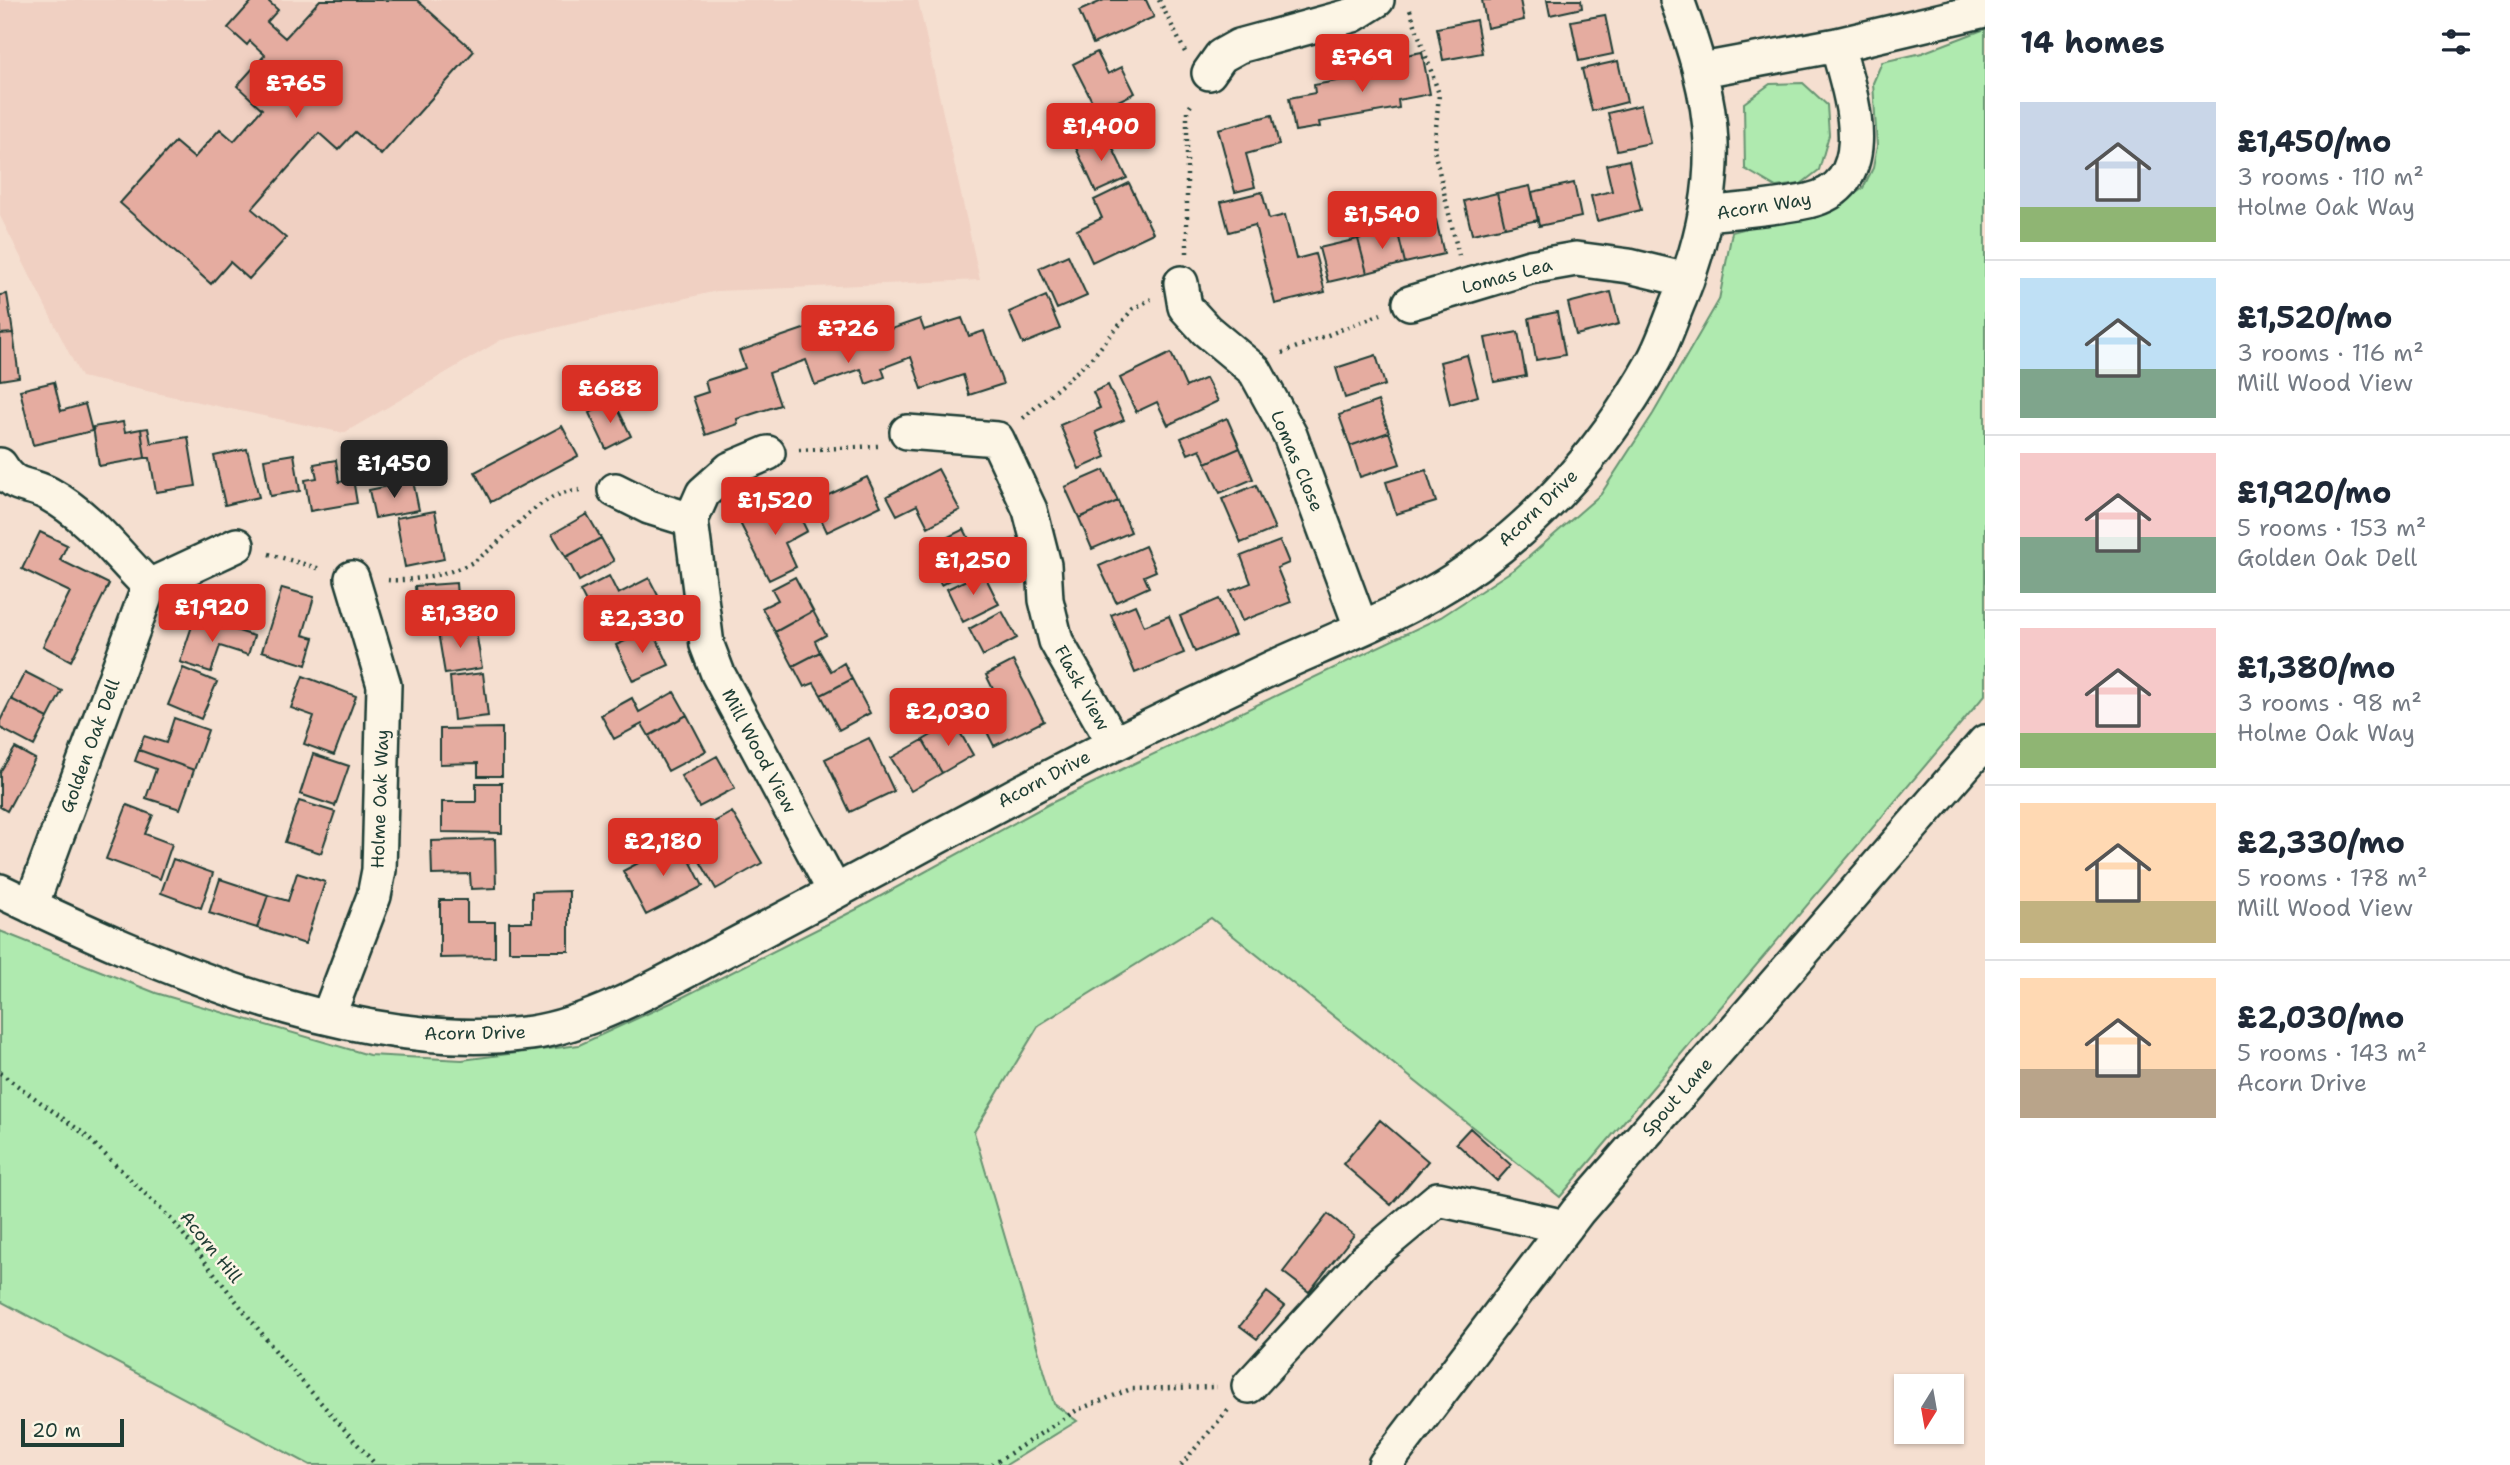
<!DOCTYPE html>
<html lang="en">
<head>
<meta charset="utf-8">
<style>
  :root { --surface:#fff; --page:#f2f2f3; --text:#1f2937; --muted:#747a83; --line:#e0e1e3; --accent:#d93025 }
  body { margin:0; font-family:"Shantell Sans",sans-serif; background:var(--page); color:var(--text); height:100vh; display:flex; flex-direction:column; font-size:26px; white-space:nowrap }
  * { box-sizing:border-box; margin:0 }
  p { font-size:23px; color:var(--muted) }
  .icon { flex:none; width:38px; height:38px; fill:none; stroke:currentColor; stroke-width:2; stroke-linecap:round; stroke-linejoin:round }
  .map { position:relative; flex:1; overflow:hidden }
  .drawer { display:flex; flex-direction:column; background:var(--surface); width:525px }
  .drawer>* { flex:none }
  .needle { width:46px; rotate:191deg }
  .buttons { position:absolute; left:1894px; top:1374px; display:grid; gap:14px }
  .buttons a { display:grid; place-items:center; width:70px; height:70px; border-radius:0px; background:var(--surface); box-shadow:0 2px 5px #0004; font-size:35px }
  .scale { position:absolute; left:21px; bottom:18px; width:103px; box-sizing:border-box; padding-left:7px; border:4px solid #1f3d34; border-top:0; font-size:19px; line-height:24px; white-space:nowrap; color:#1f3d34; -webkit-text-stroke:5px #fcf5e5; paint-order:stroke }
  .price { position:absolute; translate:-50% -60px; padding:0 16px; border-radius:7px; background:var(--accent); color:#fff; font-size:23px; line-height:46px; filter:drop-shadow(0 2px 4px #0008) }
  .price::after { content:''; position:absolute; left:50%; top:42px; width:21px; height:16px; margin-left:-10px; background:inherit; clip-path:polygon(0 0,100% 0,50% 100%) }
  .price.active { background:#222; color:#fff }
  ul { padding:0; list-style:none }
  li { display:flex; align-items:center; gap:21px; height:175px; padding:0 35px }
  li+li { border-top:2px solid var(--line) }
  li span { display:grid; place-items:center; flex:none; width:196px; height:140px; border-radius:0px; color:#555 }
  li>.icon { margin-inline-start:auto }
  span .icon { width:84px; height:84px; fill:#fffc; stroke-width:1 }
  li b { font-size:30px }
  h2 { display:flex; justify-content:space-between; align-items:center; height:84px; padding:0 35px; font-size:30px }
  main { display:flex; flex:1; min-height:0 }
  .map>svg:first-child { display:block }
  .built { fill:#f0d0c2 }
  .green { fill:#afeaaf; stroke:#679472; stroke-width:2 }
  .building { fill:#e5aca0; stroke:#1f3d34; stroke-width:2 }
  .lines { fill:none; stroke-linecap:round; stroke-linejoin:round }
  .minor-casing { stroke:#1f3d34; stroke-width:38 }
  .path { stroke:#1f3d34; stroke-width:4.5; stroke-dasharray:2 5; stroke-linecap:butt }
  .minor { stroke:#fcf5e5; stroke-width:33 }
  .labels { text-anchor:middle; stroke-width:5; stroke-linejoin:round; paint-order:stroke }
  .street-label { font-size:18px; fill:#1f3d34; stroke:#fcf5e5 }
</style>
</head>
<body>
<main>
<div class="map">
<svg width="1985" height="1465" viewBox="0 0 1985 1465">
  <rect width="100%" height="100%" fill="#f5dfd0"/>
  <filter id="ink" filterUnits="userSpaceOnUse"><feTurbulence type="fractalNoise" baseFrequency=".0143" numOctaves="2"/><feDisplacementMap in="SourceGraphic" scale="14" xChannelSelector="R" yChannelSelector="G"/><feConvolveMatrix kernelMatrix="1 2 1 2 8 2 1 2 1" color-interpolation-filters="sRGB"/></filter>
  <g filter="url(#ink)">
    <path class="built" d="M 0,0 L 918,0 L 980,280 L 717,291 L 501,340 L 344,433 L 81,377 L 0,216 Z"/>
    <path class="green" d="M 1985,29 L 1985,695 L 1560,1197 L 1211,918 L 1039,1025 L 974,1132 L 1054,1404 L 1077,1421 L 1006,1465 L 310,1465 L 0,1301 L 0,931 L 156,993 L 369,1055 L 462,1060 L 579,1045 L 675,1001 L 859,908 L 1049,804 L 1441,617 L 1516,568 L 1601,494 L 1653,414 L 1719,300 L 1732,232 L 1842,203 L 1863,188 L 1873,168 L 1877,146 L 1873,83 L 1882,62 L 1922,53 Z
      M 1803,83 L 1827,105 L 1829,135 L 1819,170 L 1801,184 L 1776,187 L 1745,169 L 1744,103 L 1770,84 Z"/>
    <path class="building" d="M 253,0 L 267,0 L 278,10 L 267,22 L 285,38 L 320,0 L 417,0 L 474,51 L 381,155 L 355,132 L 338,150 L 319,133 L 252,209 L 286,238 L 249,279 L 230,262 L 211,284 L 120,203 L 175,142 L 194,158 L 220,129 L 234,141 L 262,109 L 237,86 L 265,55 L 250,41 L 247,45 L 228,28 Z
      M 1104,0 L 1146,0 L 1154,17 L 1093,44 L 1079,11 Z
      M 1482,0 L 1520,0 L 1524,20 L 1487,28 Z
      M 1547,0 L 1581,0 L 1582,8 L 1550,15 Z
      M 1605,15 L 1613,54 L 1579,61 L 1571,21 Z
      M 1476,20 L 1482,53 L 1443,60 L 1437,28 Z
      M 1097,52 L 1108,74 L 1122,67 L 1135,93 L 1097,111 L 1073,64 Z
      M 1422,52 L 1430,94 L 1398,100 L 1399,108 L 1319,122 L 1320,127 L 1295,131 L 1289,98 L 1315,93 L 1314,85 L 1392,71 L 1390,58 Z
      M 1618,61 L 1627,102 L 1592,111 L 1582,69 Z
      M 1641,105 L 1650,143 L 1617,150 L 1608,113 Z
      M 1272,115 L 1279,145 L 1246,154 L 1255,187 L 1235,192 L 1218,129 Z
      M 1106,134 L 1127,178 L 1096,192 L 1076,148 Z
      M 1629,160 L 1641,210 L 1597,221 L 1591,196 L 1612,191 L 1606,165 Z
      M 1129,183 L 1153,233 L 1092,262 L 1077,230 L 1102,218 L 1094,200 Z
      M 1574,183 L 1581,217 L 1539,226 L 1532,192 Z
      M 1530,186 L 1538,220 L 1505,227 L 1497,193 Z
      M 1262,192 L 1269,219 L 1285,215 L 1296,259 L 1315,254 L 1325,292 L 1275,304 L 1255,225 L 1229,232 L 1221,202 Z
      M 1497,193 L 1505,227 L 1472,234 L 1464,201 Z
      M 1436,220 L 1444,254 L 1405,263 L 1397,229 Z
      M 1397,229 L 1405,263 L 1367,273 L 1358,239 Z
      M 1358,239 L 1367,273 L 1328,282 L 1319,248 Z
      M 1068,255 L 1087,296 L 1057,309 L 1039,268 Z
      M 1611,292 L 1619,324 L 1576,335 L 1568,303 Z
      M 7,294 L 13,333 L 0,334 L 0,295 Z
      M 1046,296 L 1060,329 L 1023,344 L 1009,312 Z
      M 1557,312 L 1565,355 L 1536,360 L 1529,318 Z
      M 962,318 L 969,336 L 984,331 L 1003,384 L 969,395 L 963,375 L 922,389 L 911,357 L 882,368 L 885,377 L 866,384 L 861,369 L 815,385 L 806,360 L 769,373 L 780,405 L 737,419 L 738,424 L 706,435 L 693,397 L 708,392 L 705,381 L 745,368 L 739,351 L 815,325 L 819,337 L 865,321 L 871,336 L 920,319 L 924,330 Z
      M 1518,332 L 1526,376 L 1494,382 L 1485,338 Z
      M 13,333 L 19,377 L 0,380 L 0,334 Z
      M 1171,353 L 1186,387 L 1206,378 L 1218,401 L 1168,425 L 1157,402 L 1136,412 L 1120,378 Z
      M 1376,355 L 1385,385 L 1345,398 L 1336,368 Z
      M 1467,355 L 1478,396 L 1450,404 L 1440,362 Z
      M 54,382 L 61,411 L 85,404 L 92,431 L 33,445 L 20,390 Z
      M 1108,385 L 1124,420 L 1096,432 L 1106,457 L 1079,469 L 1060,425 L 1100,408 L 1093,392 Z
      M 614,401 L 631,436 L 606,449 L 589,413 Z
      M 1378,401 L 1389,432 L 1350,446 L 1339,415 Z
      M 1227,418 L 1240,448 L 1206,463 L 1200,449 L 1188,454 L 1181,438 Z
      M 123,422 L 125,432 L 141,429 L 145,458 L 99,466 L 93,427 Z
      M 562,426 L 578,456 L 491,502 L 475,472 Z
      M 148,428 L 151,443 L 188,437 L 196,486 L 156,492 L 150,458 L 145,458 L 141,429 Z
      M 1389,432 L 1400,464 L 1360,477 L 1350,446 Z
      M 1240,448 L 1253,479 L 1220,493 L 1206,463 Z
      M 247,449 L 259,497 L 225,505 L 214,456 Z
      M 294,454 L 300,491 L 270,496 L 264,459 Z
      M 336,460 L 339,482 L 353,479 L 357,503 L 310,511 L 305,480 L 317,478 L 314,464 Z
      M 938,469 L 960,510 L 928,527 L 917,505 L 897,515 L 887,496 Z
      M 1104,470 L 1118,501 L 1079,518 L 1065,487 Z
      M 1426,470 L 1436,502 L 1396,514 L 1386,482 Z
      M 867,477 L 881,506 L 827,532 L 813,502 Z
      M 413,481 L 419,510 L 375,518 L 369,490 Z
      M 1256,485 L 1275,529 L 1241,543 L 1222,499 Z
      M 791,498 L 807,531 L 785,543 L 796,567 L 769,580 L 740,523 Z
      M 1118,501 L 1131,532 L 1092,549 L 1079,518 Z
      M 435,511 L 444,559 L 405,567 L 396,518 Z
      M 587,514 L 601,538 L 566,557 L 552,534 Z
      M 964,529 L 982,564 L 941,585 L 924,549 Z
      M 40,532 L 67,545 L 60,560 L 109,584 L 71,661 L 43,646 L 70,592 L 22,569 Z
      M 601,538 L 614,561 L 579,581 L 566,557 Z
      M 1280,541 L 1289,563 L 1277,568 L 1291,602 L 1242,621 L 1230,591 L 1251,583 L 1241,556 Z
      M 1145,546 L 1156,571 L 1144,576 L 1149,587 L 1116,602 L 1099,566 Z
      M 983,572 L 999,604 L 963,622 L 947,589 Z
      M 609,576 L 618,594 L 649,578 L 667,613 L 621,637 L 610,617 L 597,624 L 580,591 Z
      M 795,577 L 813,611 L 775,632 L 762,608 L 778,600 L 772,589 Z
      M 456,583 L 459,623 L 418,626 L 415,586 Z
      M 282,588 L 314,597 L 303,635 L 314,638 L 306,665 L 262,651 Z
      M 1219,599 L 1235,635 L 1195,652 L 1180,616 Z
      M 1135,605 L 1144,626 L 1169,616 L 1184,653 L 1135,673 L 1111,615 Z
      M 813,611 L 826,635 L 815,641 L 820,652 L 793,666 L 775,632 Z
      M 1002,611 L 1017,638 L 983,656 L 969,629 Z
      M 195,617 L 254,636 L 248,655 L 220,646 L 211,672 L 180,662 Z
      M 475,626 L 482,668 L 445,674 L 438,632 Z
      M 652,629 L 669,665 L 633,681 L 616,645 Z
      M 820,652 L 831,671 L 844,663 L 852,679 L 821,695 L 814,683 L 804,687 L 793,666 Z
      M 1013,661 L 1044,721 L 994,746 L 978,714 L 1000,703 L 986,675 Z
      M 183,668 L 217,682 L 201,719 L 168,705 Z
      M 25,672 L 62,691 L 48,718 L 11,699 Z
      M 483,673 L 488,716 L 454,720 L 450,677 Z
      M 303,676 L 356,696 L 334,755 L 304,744 L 314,716 L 291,708 Z
      M 852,679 L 870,713 L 839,730 L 821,695 Z
      M 674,692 L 687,715 L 649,736 L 642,724 L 614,739 L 601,715 L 632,698 L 639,712 Z
      M 11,699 L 48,718 L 34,746 L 0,728 L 0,721 Z
      M 687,715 L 706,751 L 668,771 L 649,736 Z
      M 174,718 L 208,730 L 194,770 L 139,750 L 144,736 L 166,743 Z
      M 954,722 L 973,755 L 942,773 L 923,740 Z
      M 502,728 L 502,776 L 478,776 L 478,763 L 440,764 L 440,729 Z
      M 869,738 L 894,791 L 850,812 L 825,759 Z
      M 923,740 L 942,773 L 911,791 L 891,758 Z
      M 15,748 L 35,759 L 7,811 L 0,807 L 0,772 Z
      M 139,750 L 194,770 L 180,809 L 146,798 L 156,769 L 135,761 Z
      M 313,754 L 349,766 L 335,806 L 300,794 Z
      M 717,756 L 735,788 L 699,807 L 681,776 Z
      M 476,783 L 502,783 L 502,833 L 442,832 L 442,802 L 476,802 Z
      M 299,801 L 335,812 L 321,853 L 285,842 Z
      M 127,805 L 153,815 L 145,834 L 172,844 L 160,879 L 106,859 Z
      M 732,812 L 762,863 L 716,889 L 695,853 L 716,842 L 707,826 Z
      M 495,839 L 496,888 L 471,889 L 470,874 L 432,875 L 431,841 Z
      M 680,841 L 703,886 L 646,915 L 623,871 Z
      M 173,859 L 213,873 L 201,908 L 161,893 Z
      M 297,873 L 325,882 L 305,944 L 257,928 L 268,895 L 288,901 Z
      M 220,879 L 268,895 L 257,928 L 209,913 Z
      M 569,891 L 569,951 L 509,951 L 509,922 L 532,922 L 532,892 Z
      M 440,900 L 467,900 L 467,922 L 495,922 L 495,957 L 440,958 Z
      M 1380,1120 L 1428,1161 L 1391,1205 L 1343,1164 Z
      M 1470,1128 L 1511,1165 L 1497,1181 L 1456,1143 Z
      M 1328,1214 L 1354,1235 L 1309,1292 L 1283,1272 Z
      M 1267,1292 L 1285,1306 L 1257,1339 L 1240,1326 Z"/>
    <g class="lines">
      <g class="minor-casing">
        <path id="minor" d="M 1702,70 L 1837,45 L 1985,10
          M 1209,73 L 1221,56 L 1239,46 L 1353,15 L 1377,0
          M 1707,214 C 1740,210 1775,208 1808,201 C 1882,184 1851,96 1837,45
          M 1181,283 L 1185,307 L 1206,330 L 1255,371 L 1290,435 L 1361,627
          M 1410,303 L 1530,267 L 1576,259 L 1629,266 L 1687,280
          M 907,432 L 997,439 L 1030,510 L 1044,565 L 1046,600 L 1056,641 L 1113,742
          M 768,453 L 730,469 L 703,493 L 691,520 L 707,645 L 718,674 L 835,892
          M 0,465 C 16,491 25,481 49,494 C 92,518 115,553 149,586 L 31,906
          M 615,490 L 649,507 L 691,520
          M 149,586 L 237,545
          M 0,891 C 154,965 357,1056 531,1033 C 597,1023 670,979 729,948 C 819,901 909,852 999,804 C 1089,755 1181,711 1274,667 C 1325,644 1379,623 1429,595 C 1524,542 1601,456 1654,360 C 1664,341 1671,319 1680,298 C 1700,248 1713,197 1711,143 C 1709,93 1694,47 1677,0
          M 328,1017 L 374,896 L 379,870 L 384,685 L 352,578
          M 1249,1386 L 1364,1261 L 1438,1199 L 1566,1227
          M 1385,1465 L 1578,1211 L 1985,742"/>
      </g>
      <path class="path" d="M 1159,0 L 1185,52
        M 1410,10 L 1439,94 L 1434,150 L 1459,256
        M 1187,253 L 1187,111 L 1193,102
        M 1282,353 L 1381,314
        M 1023,418 L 1089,361 L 1133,309 L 1151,299
        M 799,450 L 878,446
        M 269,554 L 321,569
        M 388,580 C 411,582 457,573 476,560 C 511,537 538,490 582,490
        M 0,1073 L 83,1133 L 172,1220 L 282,1359 L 376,1465
        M 992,1465 L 1077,1410 L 1131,1389 L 1217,1387
        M 1181,1465 L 1228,1410"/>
      <use href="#minor" class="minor"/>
    </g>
  </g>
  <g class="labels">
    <g class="street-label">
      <text transform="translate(1764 206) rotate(-9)" y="6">Acorn Way</text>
      <text transform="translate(1507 276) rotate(-15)" y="6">Lomas Lea</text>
      <text transform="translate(1297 461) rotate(67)" y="6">Lomas Close</text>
      <text transform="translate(1538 508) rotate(-44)" y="6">Acorn Drive</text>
      <text transform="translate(1082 688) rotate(61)" y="6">Flask View</text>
      <text transform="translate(90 746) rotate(-70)" y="6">Golden Oak Dell</text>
      <text transform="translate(759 751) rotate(62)" y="6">Mill Wood View</text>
      <text transform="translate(1044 779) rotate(-28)" y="6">Acorn Drive</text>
      <text transform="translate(380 799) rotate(-88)" y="6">Holme Oak Way</text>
      <text transform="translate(475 1033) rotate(-1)" y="6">Acorn Drive</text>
      <text transform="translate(1677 1097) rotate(-49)" y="6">Spout Lane</text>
      <text transform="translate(211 1247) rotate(51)" y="6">Acorn Hill</text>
    </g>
  </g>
</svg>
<div class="buttons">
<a><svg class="needle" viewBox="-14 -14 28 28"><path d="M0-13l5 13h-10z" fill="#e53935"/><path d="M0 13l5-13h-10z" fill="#747a83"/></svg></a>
</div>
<div class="scale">20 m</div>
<b class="price" style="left:1362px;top:94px">£769</b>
<b class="price" style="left:296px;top:120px">£765</b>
<b class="price" style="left:1101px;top:163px">£1,400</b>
<b class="price" style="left:1382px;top:251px">£1,540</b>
<b class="price" style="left:848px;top:365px">£726</b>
<b class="price" style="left:610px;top:425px">£688</b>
<b class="price active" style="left:394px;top:500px">£1,450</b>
<b class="price" style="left:775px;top:537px">£1,520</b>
<b class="price" style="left:973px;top:597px">£1,250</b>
<b class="price" style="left:212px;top:644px">£1,920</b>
<b class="price" style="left:460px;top:650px">£1,380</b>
<b class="price" style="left:642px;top:655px">£2,330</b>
<b class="price" style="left:948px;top:748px">£2,030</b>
<b class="price" style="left:663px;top:878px">£2,180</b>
</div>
<section class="drawer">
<h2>14 homes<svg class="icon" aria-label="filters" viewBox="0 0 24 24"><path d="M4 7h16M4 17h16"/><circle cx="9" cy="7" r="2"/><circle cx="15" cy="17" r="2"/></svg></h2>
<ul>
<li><span style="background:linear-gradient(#c9d6e8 75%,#8fb573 0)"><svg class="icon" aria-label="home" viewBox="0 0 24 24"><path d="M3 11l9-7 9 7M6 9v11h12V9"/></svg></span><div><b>£1,450/mo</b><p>3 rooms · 110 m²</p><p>Holme Oak Way</p></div></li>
<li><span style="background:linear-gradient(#bfe0f5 65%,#7fa58c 0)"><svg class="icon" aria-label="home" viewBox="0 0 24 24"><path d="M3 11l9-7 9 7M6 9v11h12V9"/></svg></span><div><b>£1,520/mo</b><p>3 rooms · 116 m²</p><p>Mill Wood View</p></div></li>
<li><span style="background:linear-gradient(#f6c9c9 60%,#7fa58c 0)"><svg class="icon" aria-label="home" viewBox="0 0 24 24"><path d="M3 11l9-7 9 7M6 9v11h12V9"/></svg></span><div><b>£1,920/mo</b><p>5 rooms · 153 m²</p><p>Golden Oak Dell</p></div></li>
<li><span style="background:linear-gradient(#f6c9c9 75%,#8fb573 0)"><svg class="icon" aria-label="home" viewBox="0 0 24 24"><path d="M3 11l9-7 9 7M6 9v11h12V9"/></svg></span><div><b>£1,380/mo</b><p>3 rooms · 98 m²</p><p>Holme Oak Way</p></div></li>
<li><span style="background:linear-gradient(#ffd9b3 70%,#c2b280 0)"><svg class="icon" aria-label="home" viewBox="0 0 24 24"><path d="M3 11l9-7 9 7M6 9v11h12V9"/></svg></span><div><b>£2,330/mo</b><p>5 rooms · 178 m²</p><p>Mill Wood View</p></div></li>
<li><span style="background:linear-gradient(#ffd9b3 65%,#b9a48a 0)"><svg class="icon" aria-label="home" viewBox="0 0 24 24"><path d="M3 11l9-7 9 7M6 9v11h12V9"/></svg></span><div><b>£2,030/mo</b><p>5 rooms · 143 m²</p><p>Acorn Drive</p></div></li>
</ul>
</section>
</main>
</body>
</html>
